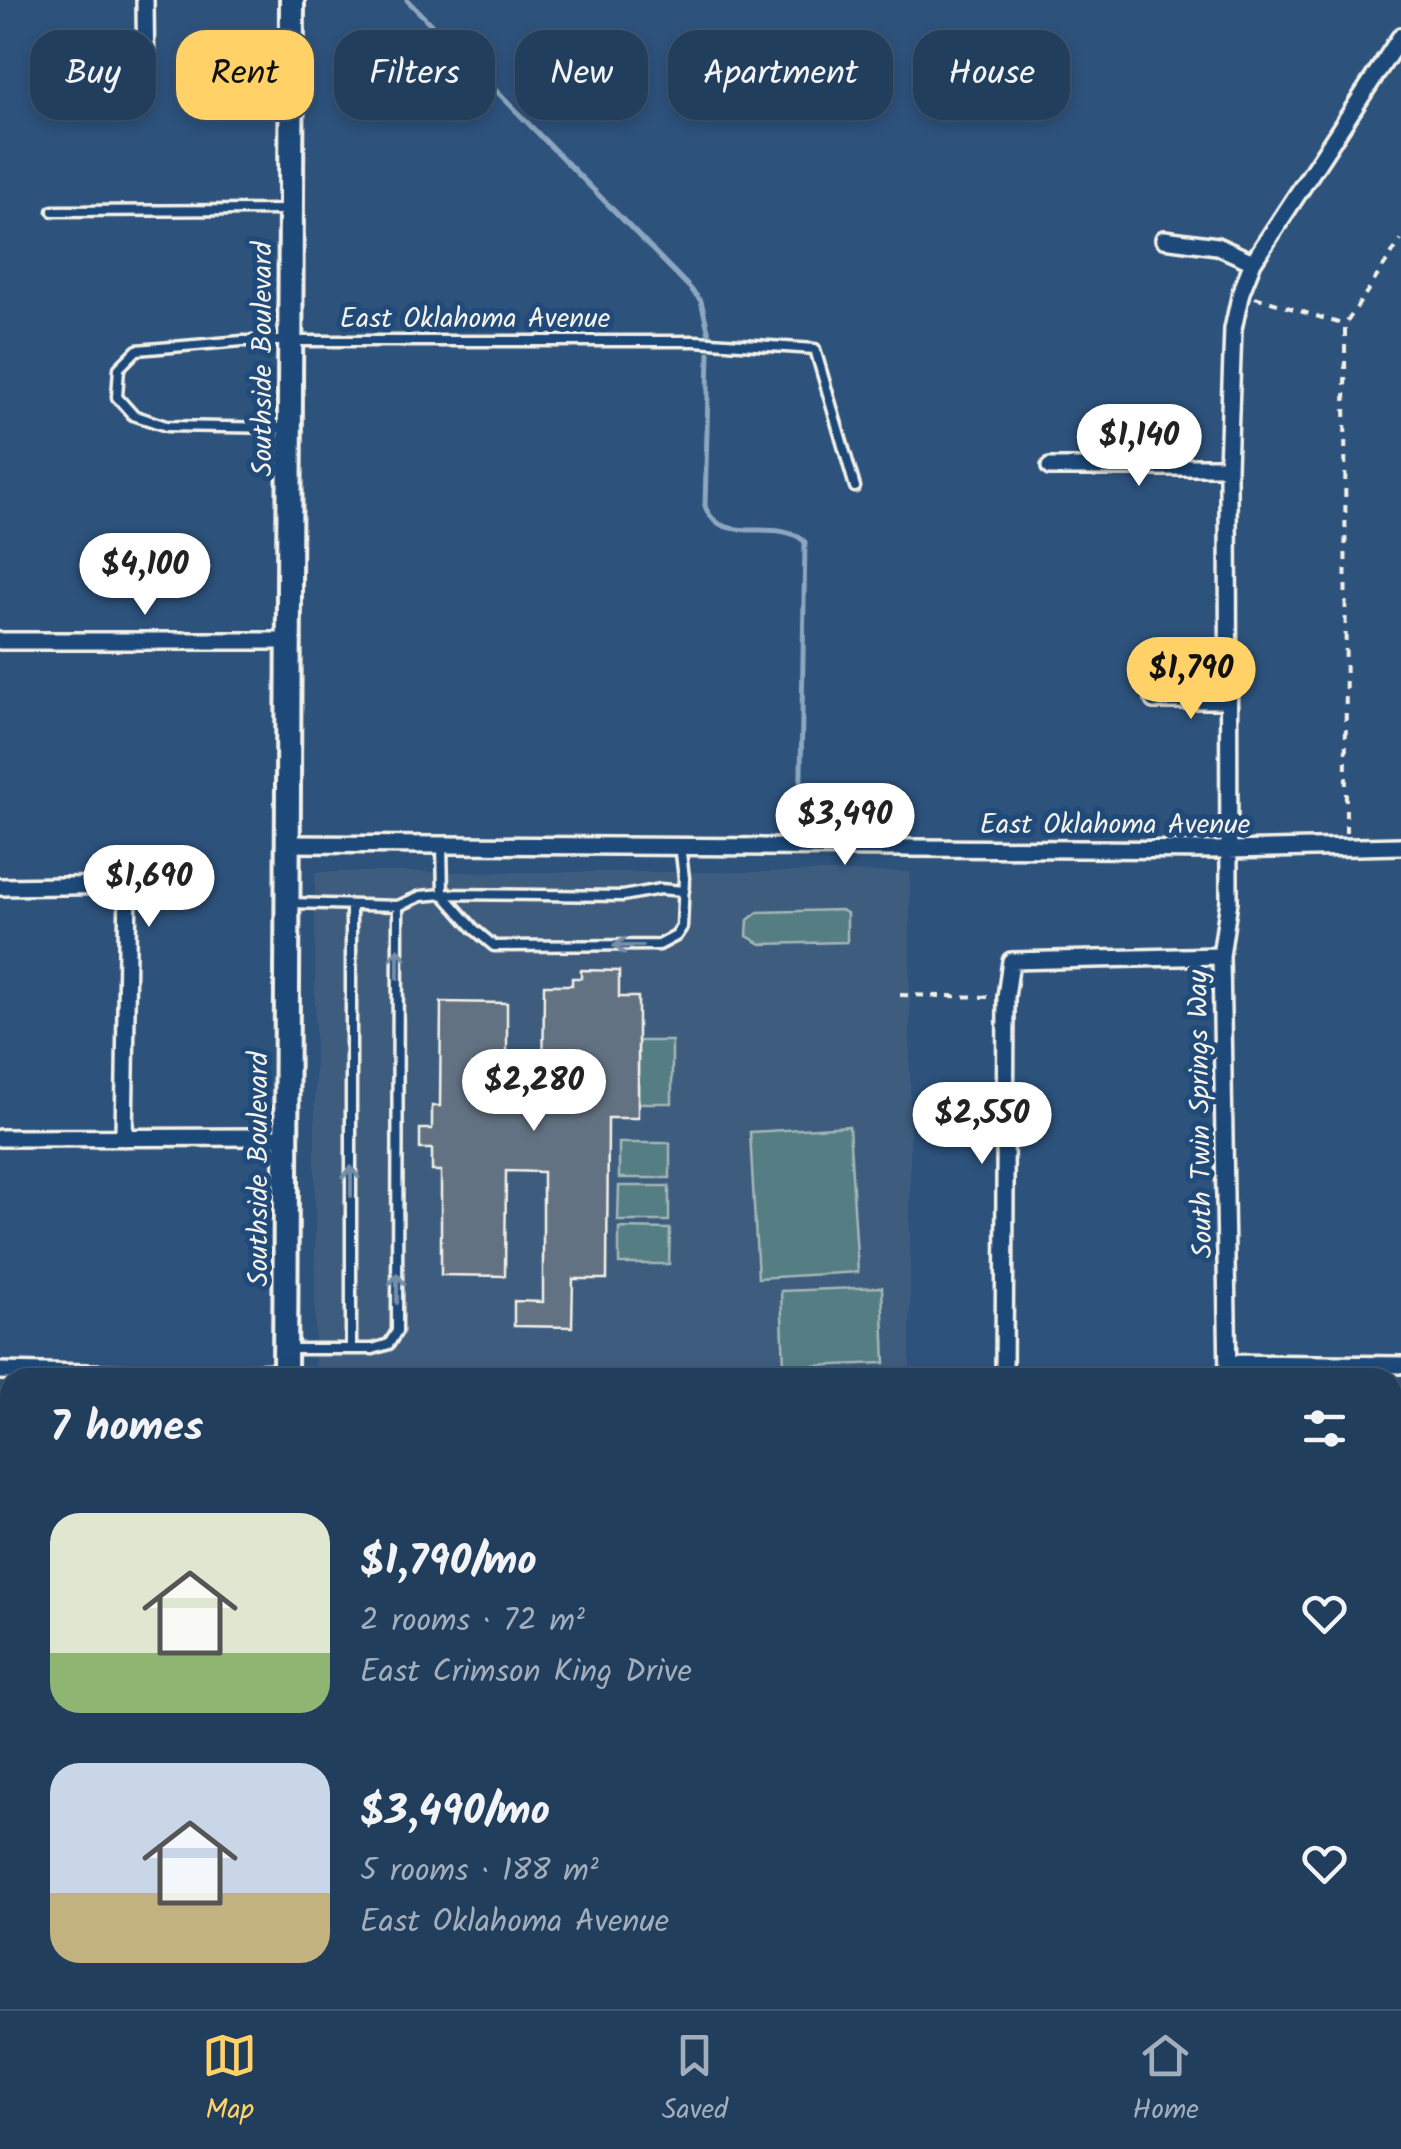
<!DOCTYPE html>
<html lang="en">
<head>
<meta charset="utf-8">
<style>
  :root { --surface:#223e5d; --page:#2a4563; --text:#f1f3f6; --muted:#a2aebc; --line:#3f5772; --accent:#ffd166 }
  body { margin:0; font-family:Kalam,sans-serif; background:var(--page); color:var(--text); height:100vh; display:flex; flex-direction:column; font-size:38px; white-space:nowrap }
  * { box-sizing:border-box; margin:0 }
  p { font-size:32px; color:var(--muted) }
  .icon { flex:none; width:55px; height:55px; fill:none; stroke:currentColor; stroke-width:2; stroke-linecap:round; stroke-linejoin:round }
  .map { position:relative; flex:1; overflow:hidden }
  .side { position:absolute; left:0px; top:1368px; width:1402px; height:642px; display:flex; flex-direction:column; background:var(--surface); border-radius:30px 30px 0 0; box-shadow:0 5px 15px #0003,0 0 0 2px var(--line) }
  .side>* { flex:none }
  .top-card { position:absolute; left:30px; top:30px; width:1342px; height:90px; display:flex; gap:20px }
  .price { position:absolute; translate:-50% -85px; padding:0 22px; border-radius:35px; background:#fff; color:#222; font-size:32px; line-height:65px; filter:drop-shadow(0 2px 5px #0008) }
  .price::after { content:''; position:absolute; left:50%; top:60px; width:30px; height:22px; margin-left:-15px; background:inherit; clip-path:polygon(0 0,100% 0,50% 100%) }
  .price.selected { background:var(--accent); color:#111 }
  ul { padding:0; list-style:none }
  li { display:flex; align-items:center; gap:30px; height:250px; padding:0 50px }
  li span { display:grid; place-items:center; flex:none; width:280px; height:200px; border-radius:30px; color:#555 }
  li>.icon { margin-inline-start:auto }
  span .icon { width:120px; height:120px; fill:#fffc; stroke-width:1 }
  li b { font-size:42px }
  h2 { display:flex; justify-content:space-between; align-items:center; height:120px; padding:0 50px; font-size:42px }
  .pill { padding:0 35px; border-radius:30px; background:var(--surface); box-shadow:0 5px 15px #0003,0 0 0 2px var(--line); font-size:35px; line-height:90px }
  .pill.selected { background:var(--accent); color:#111 }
  .menu { display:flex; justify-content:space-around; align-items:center; height:140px; border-top:2px solid var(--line); background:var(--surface); font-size:28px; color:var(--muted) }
  .menu a { display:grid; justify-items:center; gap:5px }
  .menu .selected { color:var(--accent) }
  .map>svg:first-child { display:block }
  .built { fill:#3d5c7e }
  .green { fill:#557d84; stroke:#a4b7b6; stroke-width:2.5 }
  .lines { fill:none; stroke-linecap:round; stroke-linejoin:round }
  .stream { stroke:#8ca7bf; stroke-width:5 }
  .building { fill:#637282; stroke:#f4f1e8; stroke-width:2.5 }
  .service-casing { stroke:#f4f1e8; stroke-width:15 }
  .minor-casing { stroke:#f4f1e8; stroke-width:22 }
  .secondary-casing { stroke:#f4f1e8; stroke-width:30 }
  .path { stroke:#f4f1e8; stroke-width:4; stroke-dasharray:8 8; stroke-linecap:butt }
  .service { stroke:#1f4a7a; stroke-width:8 }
  .minor { stroke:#1f4a7a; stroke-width:15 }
  .secondary { stroke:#1f4a7a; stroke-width:22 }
  .oneway { stroke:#748da6 }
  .labels { text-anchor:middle; stroke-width:10; stroke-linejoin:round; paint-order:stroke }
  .street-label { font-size:28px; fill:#f4f1e8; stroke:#1f4a7a }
</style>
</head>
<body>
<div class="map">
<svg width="1401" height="2009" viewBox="0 0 1401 2009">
  <rect width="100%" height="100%" fill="#2d527c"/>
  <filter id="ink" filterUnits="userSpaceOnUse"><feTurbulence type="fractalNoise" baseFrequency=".01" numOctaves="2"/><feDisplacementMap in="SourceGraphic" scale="20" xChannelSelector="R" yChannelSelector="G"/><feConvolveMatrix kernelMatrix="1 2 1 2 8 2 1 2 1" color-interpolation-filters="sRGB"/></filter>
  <g filter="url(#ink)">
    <path class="built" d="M 315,872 L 910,872 L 910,1377 L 315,1377 Z"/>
    <path class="green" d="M 841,910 L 847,913 L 847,942 L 761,944 L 747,936 L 748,920 L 758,912 Z
      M 638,1041 L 672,1041 L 672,1103 L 638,1103 Z
      M 849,1126 L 858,1272 L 758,1278 L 750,1132 Z
      M 619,1143 L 670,1143 L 670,1178 L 619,1178 Z
      M 619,1186 L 669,1186 L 669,1221 L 618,1221 Z
      M 619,1228 L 670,1229 L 669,1264 L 619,1264 Z
      M 882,1287 L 885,1363 L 784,1367 L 781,1291 Z"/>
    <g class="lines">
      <path class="stream" d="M 407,0 L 690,288 L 701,301 L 709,334
        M 709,353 L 705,506 C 720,548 779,516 805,542 L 800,830
        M 1056,2009 L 1056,2000"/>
    </g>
    <path class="building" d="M 581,970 L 619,971 L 619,997 L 638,997 L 638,1118 L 608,1118 L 607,1279 L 573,1279 L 572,1327 L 514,1326 L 514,1301 L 543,1302 L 543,1172 L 506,1171 L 505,1276 L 441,1275 L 441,1171 L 432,1171 L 432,1149 L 420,1149 L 420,1129 L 432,1129 L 432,1106 L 440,1106 L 441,1002 L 507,1003 L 507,1106 L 543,1106 L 544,985 L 572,985 L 572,978 L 581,978 Z"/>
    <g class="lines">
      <g class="service-casing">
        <path id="service" d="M 53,211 L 287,210
          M 286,428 L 166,426 L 133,415 L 117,397 L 119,368 L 137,350 L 242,341 L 695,341 L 815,349 L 855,487
          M 442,844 L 443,894 L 475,930 L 494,946 L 659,945 L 676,936 L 682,927 L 684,878 L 680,845
          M 291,903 L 398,906 L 421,896 L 443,894 L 623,896 L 660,889 L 684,891
          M 351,905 L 351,1349
          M 289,1349 L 373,1349 L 389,1344 L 397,1331 L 398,906"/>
      </g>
      <g class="minor-casing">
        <path id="minor" d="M 145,0 L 146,91
          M 1164,239 L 1217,246 L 1253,262
          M 1050,467 L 1228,467
          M 0,641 L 289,641
          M 1154,700 L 1227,700
          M 288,844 L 1227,850 L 1401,846
          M 0,887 L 128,885 L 124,1138
          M 0,1138 L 287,1137
          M 1228,1363 L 1401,1365
          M 0,1371 L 173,1375 L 286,1372
          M 1004,1378 L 1006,997 L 1011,961 L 1221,956
          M 1228,1378 L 1221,956 L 1229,901 L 1228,467 L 1233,329 L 1241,292 L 1253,262 L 1401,36
          M 0,1755 L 10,1756
          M 439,2000 L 439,2009
          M 729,2000 L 729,2009
          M 930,2009 L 930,2000
          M 1213,2009 L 1214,2000"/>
      </g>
      <g class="secondary-casing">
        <path id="secondary" d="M 285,1378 L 292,0
          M 282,2009 L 282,2000"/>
      </g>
      <path class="path" d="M 1255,297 L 1345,325
        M 1346,833 L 1345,325 L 1401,240
        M 900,995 L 991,997
        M 580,2000 L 580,2009"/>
      <use href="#service" class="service"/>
      <use href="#minor" class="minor"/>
      <use href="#secondary" class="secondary"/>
    </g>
    <defs><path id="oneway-shaft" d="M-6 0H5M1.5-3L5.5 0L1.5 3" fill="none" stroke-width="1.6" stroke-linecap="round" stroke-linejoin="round" transform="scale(2.5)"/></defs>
    <g class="oneway">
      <use href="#oneway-shaft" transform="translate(628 946) rotate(180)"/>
      <use href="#oneway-shaft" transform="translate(398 963) rotate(-90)"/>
      <use href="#oneway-shaft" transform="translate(351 1181) rotate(-90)"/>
      <use href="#oneway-shaft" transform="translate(397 1288) rotate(-90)"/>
    </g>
  </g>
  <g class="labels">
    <g class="street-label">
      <text x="475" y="327">East Oklahoma Avenue</text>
      <text transform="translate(261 359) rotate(-90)" y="10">Southside Boulevard</text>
      <text x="1115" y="833">East Oklahoma Avenue</text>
      <text transform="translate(1199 1114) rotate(-91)" y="10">South Twin Springs Way</text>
      <text transform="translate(257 1169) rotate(-90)" y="10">Southside Boulevard</text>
    </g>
  </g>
</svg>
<b class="price" style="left:1139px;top:489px">$1,140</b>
<b class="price" style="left:145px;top:618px">$4,100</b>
<b class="price selected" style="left:1191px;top:722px">$1,790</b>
<b class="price" style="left:845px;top:868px">$3,490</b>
<b class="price" style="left:149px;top:930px">$1,690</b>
<b class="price" style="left:534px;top:1134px">$2,280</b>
<b class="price" style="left:982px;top:1167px">$2,550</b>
<div class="top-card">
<a class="pill">Buy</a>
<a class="pill selected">Rent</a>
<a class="pill">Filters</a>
<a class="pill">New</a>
<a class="pill">Apartment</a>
<a class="pill">House</a>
</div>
<section class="side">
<h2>7 homes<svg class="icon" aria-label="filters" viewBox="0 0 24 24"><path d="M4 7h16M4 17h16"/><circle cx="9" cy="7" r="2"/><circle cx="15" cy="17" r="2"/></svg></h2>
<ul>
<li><span style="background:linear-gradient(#dfe7d0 70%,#8fb573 0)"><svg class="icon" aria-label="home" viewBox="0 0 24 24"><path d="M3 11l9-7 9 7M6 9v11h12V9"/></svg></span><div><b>$1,790/mo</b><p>2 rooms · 72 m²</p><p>East Crimson King Drive</p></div><svg class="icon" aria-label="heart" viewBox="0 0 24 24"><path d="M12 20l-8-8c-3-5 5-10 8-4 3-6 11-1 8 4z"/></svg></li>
<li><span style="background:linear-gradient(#c9d6e8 65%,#c2b280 0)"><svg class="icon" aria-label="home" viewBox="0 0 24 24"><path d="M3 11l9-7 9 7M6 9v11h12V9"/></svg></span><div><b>$3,490/mo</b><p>5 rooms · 188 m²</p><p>East Oklahoma Avenue</p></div><svg class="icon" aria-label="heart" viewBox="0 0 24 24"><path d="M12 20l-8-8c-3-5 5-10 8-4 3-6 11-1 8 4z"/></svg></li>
</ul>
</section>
</div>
<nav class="menu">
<a class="selected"><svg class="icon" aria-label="map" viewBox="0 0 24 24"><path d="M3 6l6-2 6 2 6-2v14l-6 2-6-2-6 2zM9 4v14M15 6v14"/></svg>Map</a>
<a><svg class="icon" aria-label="saved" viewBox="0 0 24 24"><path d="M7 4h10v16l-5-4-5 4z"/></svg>Saved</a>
<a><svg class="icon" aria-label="home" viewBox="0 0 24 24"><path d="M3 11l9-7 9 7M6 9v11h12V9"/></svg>Home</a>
</nav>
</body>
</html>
